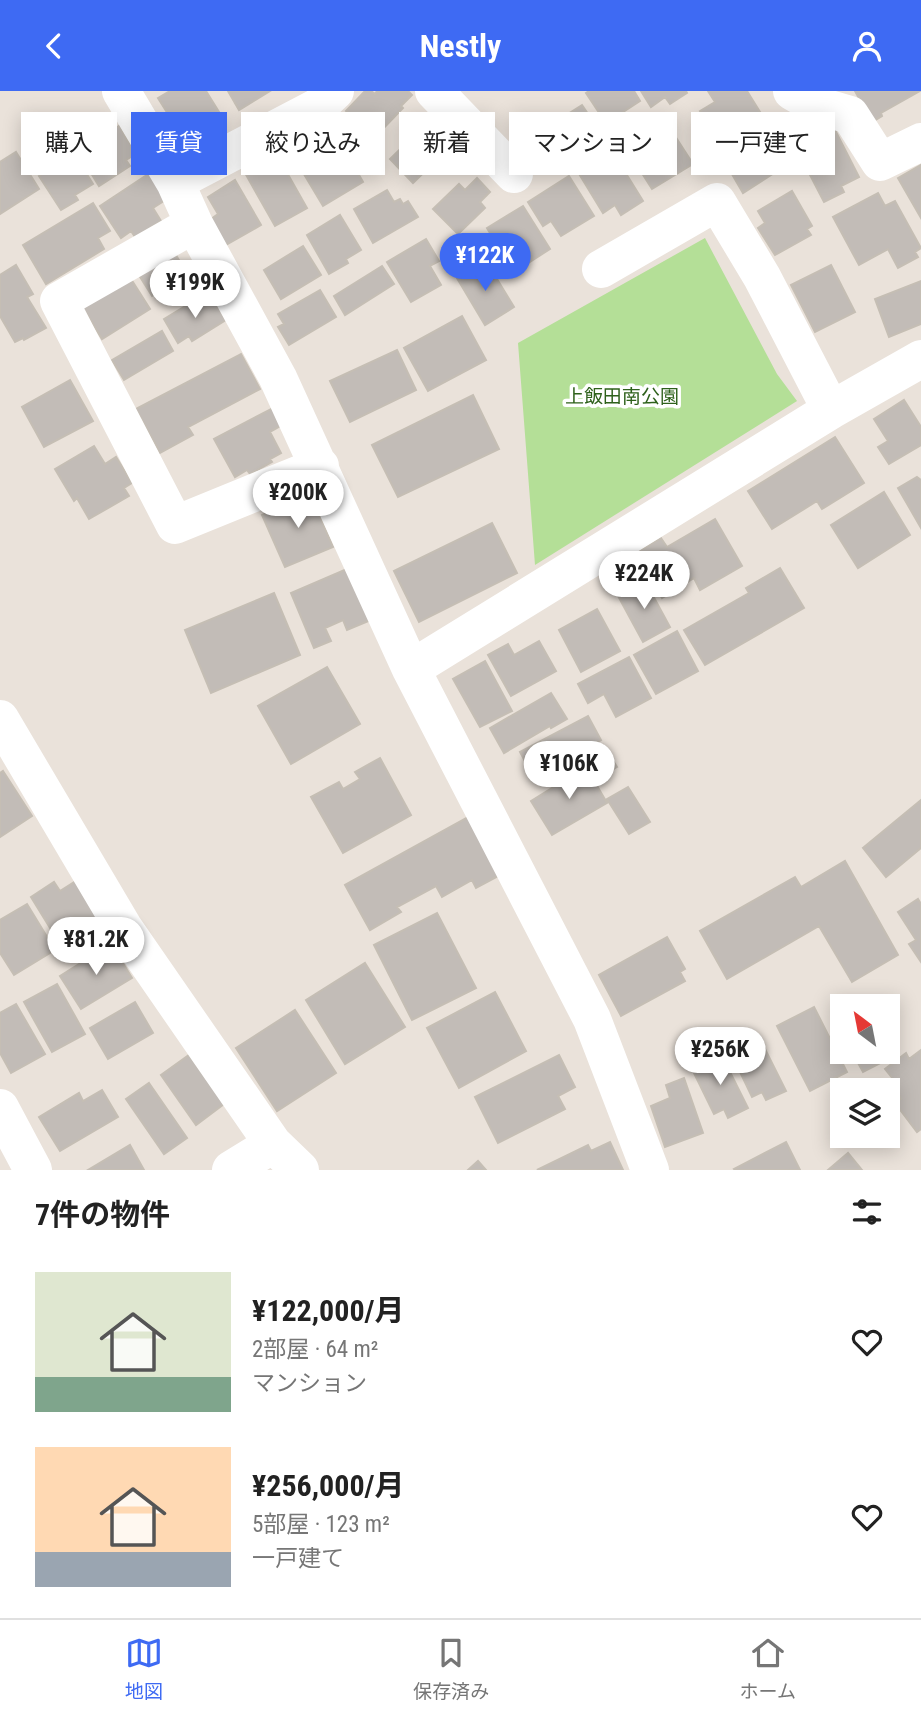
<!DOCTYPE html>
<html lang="ja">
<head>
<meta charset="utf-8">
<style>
  :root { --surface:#fff; --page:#f6f6f6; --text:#222; --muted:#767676; --line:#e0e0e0; --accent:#3e6af3 }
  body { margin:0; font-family:"Roboto Condensed","Noto Sans JP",sans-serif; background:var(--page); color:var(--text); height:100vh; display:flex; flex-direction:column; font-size:26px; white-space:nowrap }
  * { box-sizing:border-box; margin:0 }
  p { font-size:23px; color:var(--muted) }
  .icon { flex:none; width:38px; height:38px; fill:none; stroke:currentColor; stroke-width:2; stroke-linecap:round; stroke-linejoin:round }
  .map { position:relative; height:1079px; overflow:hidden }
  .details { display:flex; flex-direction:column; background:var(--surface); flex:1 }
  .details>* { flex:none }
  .hud { position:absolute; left:21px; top:21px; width:880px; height:63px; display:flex; gap:14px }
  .needle { width:46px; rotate:328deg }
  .buttons { position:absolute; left:830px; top:903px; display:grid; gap:14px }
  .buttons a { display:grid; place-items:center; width:70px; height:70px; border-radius:0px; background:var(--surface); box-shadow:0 4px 18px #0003; font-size:35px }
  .price { position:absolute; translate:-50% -60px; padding:0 16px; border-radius:24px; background:#fff; color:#222; font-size:23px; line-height:46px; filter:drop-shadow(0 2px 4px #0008) }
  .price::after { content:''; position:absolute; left:50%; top:42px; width:21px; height:16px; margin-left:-10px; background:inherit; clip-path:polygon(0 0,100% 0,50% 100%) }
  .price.on { background:var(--accent); color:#fff }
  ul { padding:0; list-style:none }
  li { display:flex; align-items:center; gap:21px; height:175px; padding:0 35px }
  li span { display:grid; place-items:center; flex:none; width:196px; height:140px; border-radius:0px; color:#555 }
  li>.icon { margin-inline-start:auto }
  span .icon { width:84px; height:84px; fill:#fffc; stroke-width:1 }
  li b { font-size:30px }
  h2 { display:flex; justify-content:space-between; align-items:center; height:84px; padding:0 35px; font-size:30px }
  .tag { padding:0 24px; border-radius:0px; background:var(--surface); box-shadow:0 4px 18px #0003; font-size:24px; line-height:63px }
  .tag.on { background:var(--accent); color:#fff }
  header { display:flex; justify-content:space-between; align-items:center; height:91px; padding:0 35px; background:var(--accent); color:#fff; font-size:32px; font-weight:700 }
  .tab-bar { display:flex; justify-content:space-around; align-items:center; height:98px; border-top:2px solid var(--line); background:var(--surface); font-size:19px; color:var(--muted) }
  .tab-bar a { display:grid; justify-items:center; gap:4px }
  .tab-bar .on { color:var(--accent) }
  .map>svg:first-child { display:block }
  .green { fill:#b4df97 }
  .building { fill:#c2bcb7; stroke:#c5beb4; stroke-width:2 }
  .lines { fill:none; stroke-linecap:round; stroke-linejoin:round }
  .minor { stroke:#fff; stroke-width:38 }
  .labels { text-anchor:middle; stroke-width:7; stroke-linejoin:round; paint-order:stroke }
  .park-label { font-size:19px; fill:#2e611b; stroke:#fff }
</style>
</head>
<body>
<header><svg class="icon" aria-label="back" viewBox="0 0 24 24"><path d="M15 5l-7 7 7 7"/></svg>Nestly<svg class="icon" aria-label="person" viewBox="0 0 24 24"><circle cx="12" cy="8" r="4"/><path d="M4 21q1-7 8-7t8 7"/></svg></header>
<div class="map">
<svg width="921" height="1079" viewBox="0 0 921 1079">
  <rect width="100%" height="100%" fill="#eae2da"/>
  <path class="green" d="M 705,147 L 777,283 L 797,310 L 535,474 L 518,252 Z"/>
  <path class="building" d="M 170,0 L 206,0 L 219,21 L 182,45 L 158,7 Z
    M 228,0 L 270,0 L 239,19 Z
    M 365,0 L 371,0 L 375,3 L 377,0 L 408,0 L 412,4 L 401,15 L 403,17 L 374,47 L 346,20 Z
    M 589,0 L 634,0 L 640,10 L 606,32 L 586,2 Z
    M 641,0 L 686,0 L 687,2 L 670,13 L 665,6 L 651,16 Z
    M 708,0 L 747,0 L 760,21 L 717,48 L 700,20 L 715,11 Z
    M 855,0 L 920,0 L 881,22 L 882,25 L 872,31 Z
    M 582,14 L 603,45 L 568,68 L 551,41 L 563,33 L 560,28 Z
    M 93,27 L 104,45 L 119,35 L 136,63 L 126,69 L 130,75 L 99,95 L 67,43 Z
    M 666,31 L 693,73 L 652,98 L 626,57 Z
    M 833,35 L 859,86 L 841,95 L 844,101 L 824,111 L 795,55 Z
    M 423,36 L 428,41 L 434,36 L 452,54 L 413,92 L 390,68 Z
    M 767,45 L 785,75 L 743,102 L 725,71 Z
    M 320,53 L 328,67 L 344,58 L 363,91 L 323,115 L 295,68 Z
    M 612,60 L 643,110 L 621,124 L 615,114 L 603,122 L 578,81 Z
    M 16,61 L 39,98 L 0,123 L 0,71 Z
    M 74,63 L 93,93 L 75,104 L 78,109 L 61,119 L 39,85 Z
    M 277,64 L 307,117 L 275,135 L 245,82 Z
    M 921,74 L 921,127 L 898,87 Z
    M 150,82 L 167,108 L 153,117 L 161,130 L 135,146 L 131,140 L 121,147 L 100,115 Z
    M 569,85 L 594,125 L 561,145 L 551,130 L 543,135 L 528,111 Z
    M 477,87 L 490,101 L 480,111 L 485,117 L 458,143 L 433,118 L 459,93 L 465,99 Z
    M 235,89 L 261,134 L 226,154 L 211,128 L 218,123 L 208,106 Z
    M 387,99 L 394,111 L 400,108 L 403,113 L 408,110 L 418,126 L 373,152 L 354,118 Z
    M 792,100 L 812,135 L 807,138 L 811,144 L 775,164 L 758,137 L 765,132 L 758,120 Z
    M 878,102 L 885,115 L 895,110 L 921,157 L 915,161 L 918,166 L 898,177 L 888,158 L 859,174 L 833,126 Z
    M 93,112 L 110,140 L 98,147 L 104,158 L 46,193 L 23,154 Z
    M 523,115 L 550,158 L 514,181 L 487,137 Z
    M 340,124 L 361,159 L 346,168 L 348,172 L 329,183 L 307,144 Z
    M 426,148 L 439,170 L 430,175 L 441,194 L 411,211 L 387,171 Z
    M 303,155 L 321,184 L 281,208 L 264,179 Z
    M 173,159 L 196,198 L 173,212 L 164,198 L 152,205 L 137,181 Z
    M 486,170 L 514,216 L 485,234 L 457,187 Z
    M 16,174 L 33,203 L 27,206 L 46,237 L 24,249 L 23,247 L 15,251 L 0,225 L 0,184 Z
    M 831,174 L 855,221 L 815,241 L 791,194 Z
    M 382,175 L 394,193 L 345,224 L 334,205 Z
    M 131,188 L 150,218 L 102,248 L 83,217 Z
    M 921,190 L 921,233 L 889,246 L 875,208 Z
    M 320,199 L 336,226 L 289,254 L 278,236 L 284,233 L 278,223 Z
    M 202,205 L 206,214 L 214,209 L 226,229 L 192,250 L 189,245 L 178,252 L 164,228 Z
    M 462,225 L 486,269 L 428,300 L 404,257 Z
    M 162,240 L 173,260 L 124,289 L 112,269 Z
    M 397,259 L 416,299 L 350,331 L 330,290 Z
    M 241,263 L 260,298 L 188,336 L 193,344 L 160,362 L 136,318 Z
    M 70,289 L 93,330 L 44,356 L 22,316 Z
    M 473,304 L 499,358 L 398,406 L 372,354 Z
    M 904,309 L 921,336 L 921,354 L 889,373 L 878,356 L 888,350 L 874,328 Z
    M 273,317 L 282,334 L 270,341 L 281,362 L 270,368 L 272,371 L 250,383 L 247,379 L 235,386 L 214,348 Z
    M 835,346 L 864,392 L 822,418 L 817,410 L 772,438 L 748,400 Z
    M 94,355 L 105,373 L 116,366 L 132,392 L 124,397 L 129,405 L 89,428 L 77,407 L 74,410 L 55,378 Z
    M 917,386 L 921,389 L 921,437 L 898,397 Z
    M 884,401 L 910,444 L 858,477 L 831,434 Z
    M 310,402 L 333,456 L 285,476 L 262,424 Z
    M 715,428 L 742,475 L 700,499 L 694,487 L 662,507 L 636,462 L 661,447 L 667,456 Z
    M 492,432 L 517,482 L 419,531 L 394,480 Z
    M 349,477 L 371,529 L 347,539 L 343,529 L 325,537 L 331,550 L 314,557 L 291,502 Z
    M 780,477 L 804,517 L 705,574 L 684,539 L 749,502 L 746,497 Z
    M 645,490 L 670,536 L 643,551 L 618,505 Z
    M 274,502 L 300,564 L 211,602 L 185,539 Z
    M 597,518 L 620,560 L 581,581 L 559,539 Z
    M 677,540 L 698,580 L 656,603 L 634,564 Z
    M 539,550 L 556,580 L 511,605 L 488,564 L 508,553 L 514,564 Z
    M 629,566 L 651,607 L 616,626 L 604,603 L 588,612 L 578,593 Z
    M 485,570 L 512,620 L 480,636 L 453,588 Z
    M 327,576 L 360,633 L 291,673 L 258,615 Z
    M 551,602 L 567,628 L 551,637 L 550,635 L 504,662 L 490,637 Z
    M 588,625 L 601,649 L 552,676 L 546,666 L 528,676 L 520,661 Z
    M 603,654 L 617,676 L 603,684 L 589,662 Z
    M 380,667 L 411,724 L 343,762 L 311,706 L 339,691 L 343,698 L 360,688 L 355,681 Z
    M 586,676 L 607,712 L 552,744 L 531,710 Z
    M 3,680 L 32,725 L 0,746 L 0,682 Z
    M 628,696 L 650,731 L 629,743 L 607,708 Z
    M 921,709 L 921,757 L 886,786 L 863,757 Z
    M 468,726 L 500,784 L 476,797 L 472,789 L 442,806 L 436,795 L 397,816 L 401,821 L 370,839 L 345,794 Z
    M 845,770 L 898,864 L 852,891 L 819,835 L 727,888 L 700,840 L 795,786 L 801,796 Z
    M 76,790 L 99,828 L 60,853 L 31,806 L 54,791 L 60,800 Z
    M 918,808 L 921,813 L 921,871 L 909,853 L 916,849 L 898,821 Z
    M 27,813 L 55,859 L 14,884 L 0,862 L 0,829 Z
    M 437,822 L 476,897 L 412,929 L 374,854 Z
    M 667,846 L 685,878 L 680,881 L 685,890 L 621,925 L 599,884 Z
    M 111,853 L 132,887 L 81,918 L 60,885 Z
    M 365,872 L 405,936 L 345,973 L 306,909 Z
    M 57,893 L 85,943 L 52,961 L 24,911 Z
    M 495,901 L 526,960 L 459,997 L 427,937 Z
    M 135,911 L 153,942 L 108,968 L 90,937 Z
    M 16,913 L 45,963 L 11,982 L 0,962 L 0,922 Z
    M 814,916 L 847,981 L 810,1000 L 777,935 Z
    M 295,919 L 336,982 L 277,1020 L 236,957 Z
    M 759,946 L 786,1000 L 766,1009 L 762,1001 L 752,1006 L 730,960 Z
    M 887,952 L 894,965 L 863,981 L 852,961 L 887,961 Z
    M 921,959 L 921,1038 L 917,1041 L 895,1012 L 901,1008 L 893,996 L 897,993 L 885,978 L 906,962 L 909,968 Z
    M 721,963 L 748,1017 L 728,1027 L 724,1018 L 714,1023 L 692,978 Z
    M 189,964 L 224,1013 L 196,1034 L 161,984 Z
    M 559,964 L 575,996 L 558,1005 L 565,1018 L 498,1052 L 475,1006 Z
    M 684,987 L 703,1042 L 665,1056 L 651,1015 L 670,1007 L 666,994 Z
    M 149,992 L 187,1047 L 164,1063 L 126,1008 Z
    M 102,999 L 118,1026 L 60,1060 L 39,1026 L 79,1002 L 83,1010 Z
    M 610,1051 L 623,1079 L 537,1079 L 588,1054 L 591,1060 Z
    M 786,1051 L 800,1079 L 735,1079 L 734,1078 Z
    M 130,1054 L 144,1079 L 88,1079 Z
    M 848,1062 L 862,1079 L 828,1079 Z
    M 478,1070 L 486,1079 L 468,1079 Z"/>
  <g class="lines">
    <path class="minor" d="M 121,0 L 175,91 L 194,133 L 278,287 L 411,578 L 592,928 L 650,1079
      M 434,0 L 514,83
      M 792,0 L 816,14 L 850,24 L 880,71 L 921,51
      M 175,91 L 318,16 L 335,0
      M 194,133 L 59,210 L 175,434 L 320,375
      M 601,178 L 717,111 L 762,186 L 831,319
      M 411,578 L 831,319 L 921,268
      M 0,628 L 123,836 L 273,1053 L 300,1079
      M 0,1017 L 33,1079
      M 231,1079 L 273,1053"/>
  </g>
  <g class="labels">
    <g class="park-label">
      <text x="622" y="312">上飯田南公園</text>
    </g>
  </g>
</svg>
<div class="buttons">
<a><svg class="needle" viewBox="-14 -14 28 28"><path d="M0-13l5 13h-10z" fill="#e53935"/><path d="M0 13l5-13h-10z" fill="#767676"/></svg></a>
<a><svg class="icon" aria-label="layers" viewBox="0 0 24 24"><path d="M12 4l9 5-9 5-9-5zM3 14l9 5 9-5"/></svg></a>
</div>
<b class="price on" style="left:485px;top:202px">¥122K</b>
<b class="price" style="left:195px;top:229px">¥199K</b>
<b class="price" style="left:298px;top:439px">¥200K</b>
<b class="price" style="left:644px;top:520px">¥224K</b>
<b class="price" style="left:569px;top:710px">¥106K</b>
<b class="price" style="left:96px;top:886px">¥81.2K</b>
<b class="price" style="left:720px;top:996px">¥256K</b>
<div class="hud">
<a class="tag">購入</a>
<a class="tag on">賃貸</a>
<a class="tag">絞り込み</a>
<a class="tag">新着</a>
<a class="tag">マンション</a>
<a class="tag">一戸建て</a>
</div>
</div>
<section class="details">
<h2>7件の物件<svg class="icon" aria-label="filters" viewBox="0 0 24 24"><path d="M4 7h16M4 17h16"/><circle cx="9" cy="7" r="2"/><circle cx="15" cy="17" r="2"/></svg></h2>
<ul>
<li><span style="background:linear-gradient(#dfe7d0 75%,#7fa58c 0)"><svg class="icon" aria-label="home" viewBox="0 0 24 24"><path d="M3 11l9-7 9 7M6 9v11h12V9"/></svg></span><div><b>¥122,000/月</b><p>2部屋 · 64 m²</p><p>マンション</p></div><svg class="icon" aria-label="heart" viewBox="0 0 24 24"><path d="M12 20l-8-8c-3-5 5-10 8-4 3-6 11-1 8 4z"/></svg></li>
<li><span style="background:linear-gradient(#ffd9b3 75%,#9aa5b1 0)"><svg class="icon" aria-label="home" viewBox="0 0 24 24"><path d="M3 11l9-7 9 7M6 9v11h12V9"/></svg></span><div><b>¥256,000/月</b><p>5部屋 · 123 m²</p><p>一戸建て</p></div><svg class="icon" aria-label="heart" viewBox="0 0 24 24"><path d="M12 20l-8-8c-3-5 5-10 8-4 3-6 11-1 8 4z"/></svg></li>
</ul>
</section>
<nav class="tab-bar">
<a class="on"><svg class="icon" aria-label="map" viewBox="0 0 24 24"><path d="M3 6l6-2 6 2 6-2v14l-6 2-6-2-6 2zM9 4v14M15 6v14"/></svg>地図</a>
<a><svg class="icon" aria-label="saved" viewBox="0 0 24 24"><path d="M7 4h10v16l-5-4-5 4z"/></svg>保存済み</a>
<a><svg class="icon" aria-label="home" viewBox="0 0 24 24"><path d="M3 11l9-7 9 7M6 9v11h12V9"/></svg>ホーム</a>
</nav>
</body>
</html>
